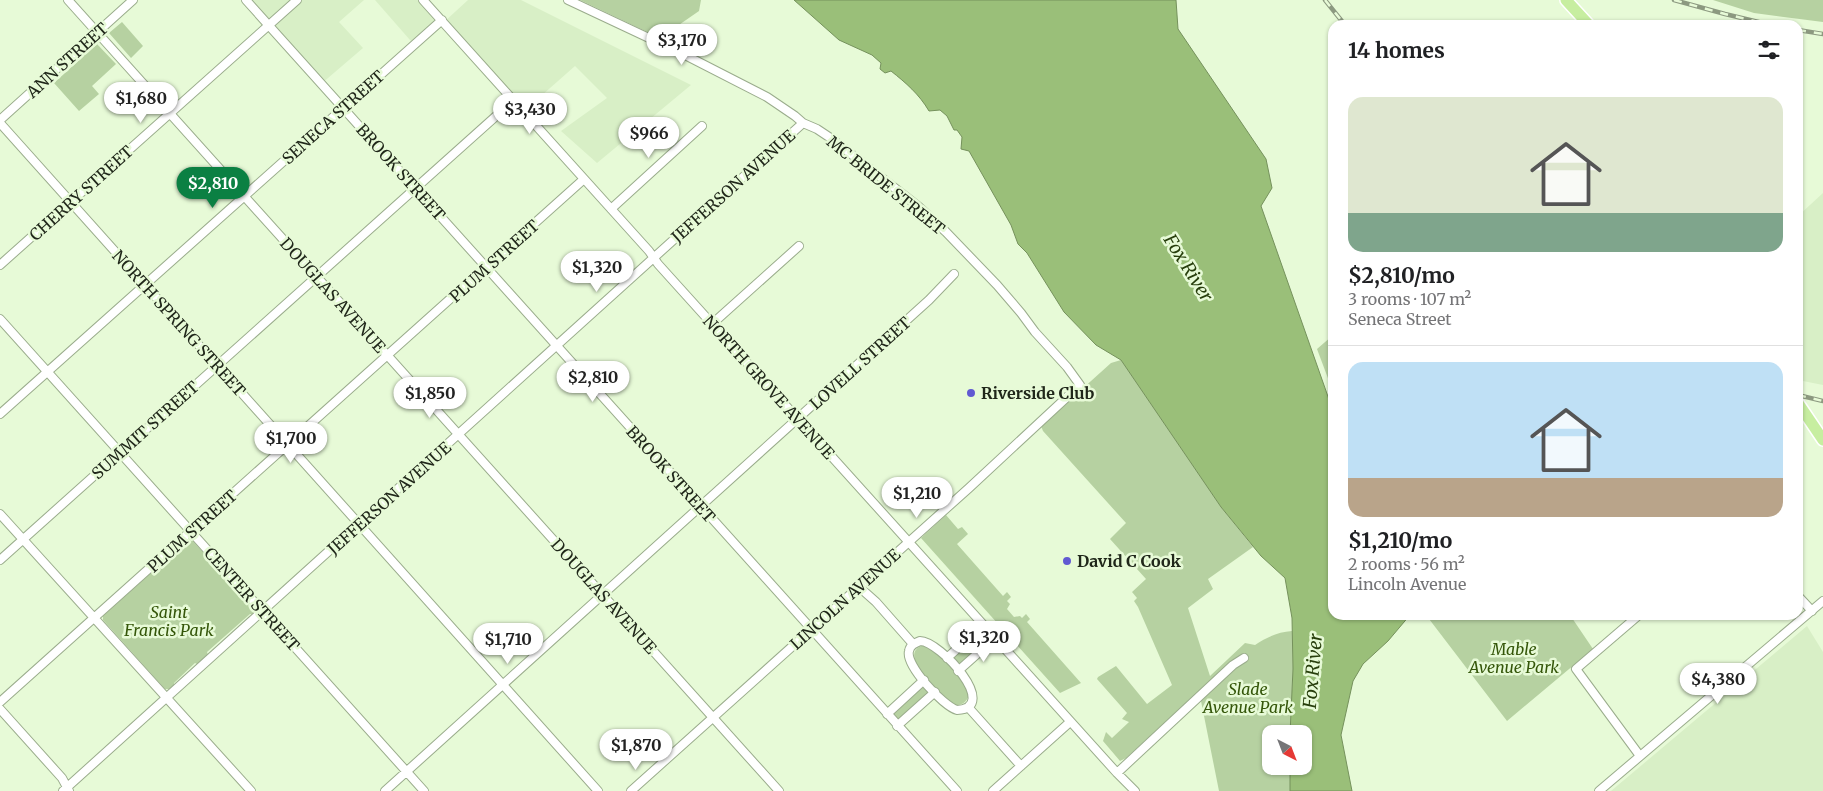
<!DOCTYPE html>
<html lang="en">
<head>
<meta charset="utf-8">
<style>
  :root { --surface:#fff; --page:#f6f6f6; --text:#202124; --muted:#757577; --line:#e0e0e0; --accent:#0b8043 }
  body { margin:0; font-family:Merriweather,serif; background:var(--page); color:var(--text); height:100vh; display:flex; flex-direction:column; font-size:19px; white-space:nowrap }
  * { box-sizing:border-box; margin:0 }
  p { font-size:16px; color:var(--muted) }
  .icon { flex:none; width:28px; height:28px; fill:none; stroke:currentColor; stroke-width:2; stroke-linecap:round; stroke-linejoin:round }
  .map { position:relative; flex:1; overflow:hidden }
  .details { position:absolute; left:1328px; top:20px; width:475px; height:600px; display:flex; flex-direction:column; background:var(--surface); border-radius:15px; box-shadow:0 1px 4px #0004 }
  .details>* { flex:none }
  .needle { width:32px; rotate:138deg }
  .fabs { position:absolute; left:1262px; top:725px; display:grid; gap:10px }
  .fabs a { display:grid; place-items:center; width:50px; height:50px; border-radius:10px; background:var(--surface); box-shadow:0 1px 4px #0004; font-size:25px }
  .price { position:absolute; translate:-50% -42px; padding:0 11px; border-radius:18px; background:#fff; color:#222; font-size:16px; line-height:32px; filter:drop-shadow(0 1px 2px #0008) }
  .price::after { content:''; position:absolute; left:50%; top:30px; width:15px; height:11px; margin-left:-8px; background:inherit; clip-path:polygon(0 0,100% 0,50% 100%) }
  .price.active { background:var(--accent); color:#fff }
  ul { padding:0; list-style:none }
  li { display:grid; align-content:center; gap:10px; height:265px; padding:0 20px }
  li+li { border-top:1px solid var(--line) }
  li span { display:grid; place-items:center; height:155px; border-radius:15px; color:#555 }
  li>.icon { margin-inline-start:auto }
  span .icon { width:90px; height:90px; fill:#fffc; stroke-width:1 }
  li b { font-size:21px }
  h2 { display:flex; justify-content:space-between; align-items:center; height:60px; padding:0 20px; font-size:21px }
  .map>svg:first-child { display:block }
  .built { fill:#d8efc6 }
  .green { fill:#b6d1a1 }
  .water { fill:#9abf79; stroke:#75915c }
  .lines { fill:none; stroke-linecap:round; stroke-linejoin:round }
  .street-casing { stroke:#9aac8c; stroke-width:10 }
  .primary-casing { stroke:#fff; stroke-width:14 }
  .street { stroke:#fff; stroke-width:8 }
  .primary { stroke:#c7eea0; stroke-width:11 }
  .rail-casing { stroke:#8c9980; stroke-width:4.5 }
  .rail { stroke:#e7fad7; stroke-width:2.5; stroke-dasharray:8; stroke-linecap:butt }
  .poi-dot { fill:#6159d2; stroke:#e7fad7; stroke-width:2 }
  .labels { text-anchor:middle; stroke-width:5; stroke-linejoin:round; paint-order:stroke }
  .street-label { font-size:16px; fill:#20271a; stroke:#e7fad7 }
  .poi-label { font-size:16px; font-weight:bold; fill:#20271a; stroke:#e7fad7; text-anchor:start }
  .park-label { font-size:16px; font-style:italic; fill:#345609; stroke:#e7fad7 }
  .water-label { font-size:18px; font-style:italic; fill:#273e0c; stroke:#e7fad7 }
</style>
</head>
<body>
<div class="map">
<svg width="1823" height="791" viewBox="0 0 1823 791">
  <rect width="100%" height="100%" fill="#e7fad7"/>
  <path class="built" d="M 246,0 L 364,0 L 339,22 L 363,48 L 321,84 Z
    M 375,0 L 423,0 L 444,22 L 468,0 L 521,0 L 691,85 L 597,163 L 561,131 L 607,98 L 575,66 L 524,111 L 445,24 L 417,48 Z
    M 1823,193 L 1823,385 L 1798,380 L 1798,216 Z
    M 1807,626 L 1823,652 L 1823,791 L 1611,791 Z"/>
  <path class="green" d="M 580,0 L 701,0 L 699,11 L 660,38 Z
    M 1713,0 L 1823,0 L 1823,22 L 1754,13 Z
    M 122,22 L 143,46 L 131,58 L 109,33 Z
    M 97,44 L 116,64 L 92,86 L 99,94 L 79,111 L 54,83 Z
    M 1332,336 L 1332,389 L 1317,349 Z
    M 1121,360 L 1221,507 L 1253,547 L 1208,579 L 1213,589 L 1188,608 L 1210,676 L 1245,643 L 1255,645 C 1267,637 1278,632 1292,631 L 1293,669 L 1290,734 L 1271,734 L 1271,766 L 1290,766 L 1290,791 L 1219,791 L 1199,691 L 1126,758 L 1120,761 L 1103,741 L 1106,732 L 1112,738 L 1129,722 L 1122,719 L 1127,713 L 1097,679 L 1098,677 L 1116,666 L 1147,704 L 1172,685 L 1138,607 L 1134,601 L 1137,598 L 1132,592 L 1146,579 L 1110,539 L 1126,523 L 1043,431 L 1041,426 L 1111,363 Z
    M 946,515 L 958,529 L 962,527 L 968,534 L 957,544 L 1003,596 L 1007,592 L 1011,597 L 1007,601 L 1010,604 L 1007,609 L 1014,617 L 1020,616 L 1022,618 L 1026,614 L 1030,619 L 1027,622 L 1081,683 L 1060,693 L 921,538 Z
    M 190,538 L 256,611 L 252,614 L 250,614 L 207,652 L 208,655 L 197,664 L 195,663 L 174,683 L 174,685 L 169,689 L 165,689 L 103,620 L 103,616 Z
    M 1426,615 L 1570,615 L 1593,649 L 1507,721 Z
    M 984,632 L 988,639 L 961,664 L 954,659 L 954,657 L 981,633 Z
    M 924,645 C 940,651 966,680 969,696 C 965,704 960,706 952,705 C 941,695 894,653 924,645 Z
    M 922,687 L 925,687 L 928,694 L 899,720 L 893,713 Z"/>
  <path class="water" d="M 794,0 L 1176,0 L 1178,29 L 1266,159 L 1272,188 L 1261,206 L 1332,408 L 1332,615 L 1410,615 L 1388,641 L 1363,664 L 1353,681 L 1341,735 L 1352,791 L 1290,791 L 1290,766 L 1304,766 L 1304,734 L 1290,734 L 1293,669 L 1292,618 L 1285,578 L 1261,556 L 1221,507 L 1121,360 L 1096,345 L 1064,312 L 1027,253 L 1018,244 L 1011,225 L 969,151 L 961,149 L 962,137 L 957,130 L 954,130 L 947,116 L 940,110 L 929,111 C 919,94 906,83 891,71 L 885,73 L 880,69 L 881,63 L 872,55 L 839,40 Z"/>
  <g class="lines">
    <g class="street-casing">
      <path id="street" d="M 68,0 L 779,791
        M 246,0 L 957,791
        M 423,0 L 649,251 L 658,264 L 1117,773 L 1135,791
        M 568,0 L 685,55 L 767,97 L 795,116 L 803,123 L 817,129 L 832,139 L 919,207 L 946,232 L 997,285 L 1021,313 L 1035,332 L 1067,367 L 1080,385 L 969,488 L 631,791
        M 0,120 L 133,0
        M 0,123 L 598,791
        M 611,209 L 702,126
        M 0,265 L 297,0
        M 0,319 L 424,791
        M 712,324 L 799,246
        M 0,414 L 442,20
        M 0,514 L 251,791
        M 0,560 L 514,100
        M 858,586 L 876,602 L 913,644
        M 1798,596 L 1812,611
        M 1639,615 L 1576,669 L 1640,756
        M 920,641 C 940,641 1001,708 957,710 C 943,706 905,665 909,651 C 910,645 915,643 920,641 Z
        M 947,658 L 983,625
        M 958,671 L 995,638
        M 0,702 L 584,179
        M 968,707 L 1021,766
        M 0,709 L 62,778 L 69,791
        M 887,714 L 924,680
        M 897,726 L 935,692
        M 1117,773 L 1233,665 L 1244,658
        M 63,791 L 803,123
        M 385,791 L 929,300 L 954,274
        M 993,791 L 1070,722
        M 1599,791 L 1823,601"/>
    </g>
    <g class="primary-casing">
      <path id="primary" d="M 1566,0 L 1589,25
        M 1798,403 L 1823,440"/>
    </g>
    <use href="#street" class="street"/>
    <use href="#primary" class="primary"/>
    <g class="rail-casing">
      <path id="rail" d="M 1325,0 L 1345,25
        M 1674,0 L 1725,14 L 1771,25
        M 1798,30 L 1823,34
        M 1798,395 L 1823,401"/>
    </g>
    <use href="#rail" class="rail"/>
  </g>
  <g class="poi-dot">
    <circle cx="971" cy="393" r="5"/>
    <circle cx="1067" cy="561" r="5"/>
  </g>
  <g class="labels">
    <g class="street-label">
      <text transform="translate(67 60) rotate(-42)" y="6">ANN STREET</text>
      <text transform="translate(333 117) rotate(-42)" y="6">SENECA STREET</text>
      <text transform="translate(401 172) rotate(48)" y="6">BROOK STREET</text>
      <text transform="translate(886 185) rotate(39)" y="6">MC BRIDE STREET</text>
      <text transform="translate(733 186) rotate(-42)" y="6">JEFFERSON AVENUE</text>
      <text transform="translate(81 193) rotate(-42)" y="6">CHERRY STREET</text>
      <text transform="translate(494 261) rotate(-42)" y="6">PLUM STREET</text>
      <text transform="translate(333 295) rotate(48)" y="6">DOUGLAS AVENUE</text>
      <text transform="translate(179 323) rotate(48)" y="6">NORTH SPRING STREET</text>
      <text transform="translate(860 363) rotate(-42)" y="6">LOVELL STREET</text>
      <text transform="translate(769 387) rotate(48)" y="6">NORTH GROVE AVENUE</text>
      <text transform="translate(145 430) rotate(-42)" y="6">SUMMIT STREET</text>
      <text transform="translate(671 474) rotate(48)" y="6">BROOK STREET</text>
      <text transform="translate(389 498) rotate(-42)" y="6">JEFFERSON AVENUE</text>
      <text transform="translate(192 531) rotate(-42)" y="6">PLUM STREET</text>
      <text transform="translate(604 596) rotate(48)" y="6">DOUGLAS AVENUE</text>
      <text transform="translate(252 599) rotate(48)" y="6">CENTER STREET</text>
      <text transform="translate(845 599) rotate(-42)" y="6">LINCOLN AVENUE</text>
    </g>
    <g class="poi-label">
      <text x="981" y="399">Riverside Club</text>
      <text x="1077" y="567">David C Cook</text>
    </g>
    <g class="park-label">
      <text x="169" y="618">Saint<tspan x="169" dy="18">Francis Park</tspan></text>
      <text x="1514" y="655">Mable<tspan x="1514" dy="18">Avenue Park</tspan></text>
      <text x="1248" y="695">Slade<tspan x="1248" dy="18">Avenue Park</tspan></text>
    </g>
    <g class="water-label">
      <text transform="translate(1188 268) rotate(58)" y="6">Fox River</text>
      <text transform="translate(1313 671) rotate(-85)" y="6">Fox River</text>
    </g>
  </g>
</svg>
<div class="fabs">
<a><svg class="needle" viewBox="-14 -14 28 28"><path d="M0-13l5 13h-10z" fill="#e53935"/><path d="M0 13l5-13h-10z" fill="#757577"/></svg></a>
</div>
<b class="price" style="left:682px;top:66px">$3,170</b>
<b class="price" style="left:141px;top:124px">$1,680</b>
<b class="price" style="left:530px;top:135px">$3,430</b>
<b class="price" style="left:649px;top:159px">$966</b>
<b class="price active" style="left:213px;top:209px">$2,810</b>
<b class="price" style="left:597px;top:293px">$1,320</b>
<b class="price" style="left:593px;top:403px">$2,810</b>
<b class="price" style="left:430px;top:419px">$1,850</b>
<b class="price" style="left:291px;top:464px">$1,700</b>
<b class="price" style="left:917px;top:519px">$1,210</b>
<b class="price" style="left:984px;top:663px">$1,320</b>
<b class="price" style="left:508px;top:665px">$1,710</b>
<b class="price" style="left:1718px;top:705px">$4,380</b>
<b class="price" style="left:636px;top:771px">$1,870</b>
<section class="details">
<h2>14 homes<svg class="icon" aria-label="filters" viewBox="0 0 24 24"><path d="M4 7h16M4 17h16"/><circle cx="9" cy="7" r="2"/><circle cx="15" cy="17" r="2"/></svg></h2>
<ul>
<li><span style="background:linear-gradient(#dfe7d0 75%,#7fa58c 0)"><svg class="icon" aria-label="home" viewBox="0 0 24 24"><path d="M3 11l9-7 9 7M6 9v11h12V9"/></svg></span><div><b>$2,810/mo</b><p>3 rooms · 107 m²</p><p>Seneca Street</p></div></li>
<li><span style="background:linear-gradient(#bfe0f5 75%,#b9a48a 0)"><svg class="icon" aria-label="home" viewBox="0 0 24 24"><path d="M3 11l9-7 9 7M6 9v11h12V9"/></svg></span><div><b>$1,210/mo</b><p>2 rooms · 56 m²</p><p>Lincoln Avenue</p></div></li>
</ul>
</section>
</div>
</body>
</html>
